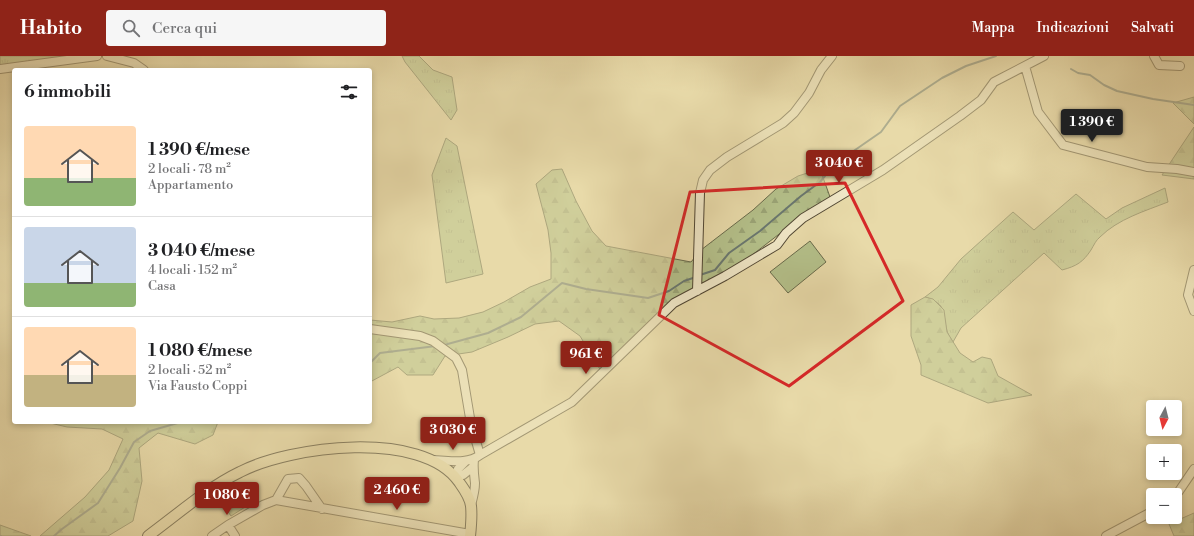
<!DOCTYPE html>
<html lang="it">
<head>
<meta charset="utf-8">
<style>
  :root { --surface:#fff; --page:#f6f6f6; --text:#202124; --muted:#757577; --line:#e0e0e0; --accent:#8f2418 }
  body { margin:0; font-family:"Libre Bodoni",serif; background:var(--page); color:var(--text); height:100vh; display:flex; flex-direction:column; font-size:15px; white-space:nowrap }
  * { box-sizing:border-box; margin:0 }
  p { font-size:13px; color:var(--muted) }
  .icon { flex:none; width:22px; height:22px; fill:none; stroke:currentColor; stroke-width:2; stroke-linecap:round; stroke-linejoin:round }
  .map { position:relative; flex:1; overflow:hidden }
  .panel { position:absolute; left:12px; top:12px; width:360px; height:356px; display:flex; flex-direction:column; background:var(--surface); border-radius:4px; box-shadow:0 2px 6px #0003 }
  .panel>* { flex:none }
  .needle { width:26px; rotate:187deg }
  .buttons { position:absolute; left:1146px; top:344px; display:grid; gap:8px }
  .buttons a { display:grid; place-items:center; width:36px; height:36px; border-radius:4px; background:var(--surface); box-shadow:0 2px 6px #0003; font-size:20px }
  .price { position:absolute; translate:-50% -34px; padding:0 9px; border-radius:4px; background:var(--accent); color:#fff; font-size:13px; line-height:26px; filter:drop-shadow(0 1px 2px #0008) }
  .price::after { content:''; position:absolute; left:50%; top:24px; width:12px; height:9px; margin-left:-6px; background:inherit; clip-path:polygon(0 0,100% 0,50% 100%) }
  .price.on { background:#222; color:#fff }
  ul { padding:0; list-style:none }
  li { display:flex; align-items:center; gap:12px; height:100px; padding:0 12px }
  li+li { border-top:1px solid var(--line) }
  li span { display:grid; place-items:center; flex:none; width:112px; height:80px; border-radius:4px; color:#555 }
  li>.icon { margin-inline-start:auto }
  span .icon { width:48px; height:48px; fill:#fffc; stroke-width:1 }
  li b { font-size:17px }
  h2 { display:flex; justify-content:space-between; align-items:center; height:48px; padding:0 12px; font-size:17px }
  header { display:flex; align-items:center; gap:24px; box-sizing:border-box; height:56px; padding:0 20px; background:var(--accent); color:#fff }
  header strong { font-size:19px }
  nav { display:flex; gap:22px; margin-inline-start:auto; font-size:14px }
  .search { width:280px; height:36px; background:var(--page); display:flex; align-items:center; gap:10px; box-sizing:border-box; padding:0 14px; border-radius:4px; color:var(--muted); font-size:15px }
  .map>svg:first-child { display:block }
  .grass { fill:url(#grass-tufts); stroke:#686a4b }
  .forest { fill:url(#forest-firs); stroke:#686a4b }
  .garden { fill:#b4c08a; stroke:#686a4b }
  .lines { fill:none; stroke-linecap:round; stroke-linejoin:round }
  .stream { stroke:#697770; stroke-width:2 }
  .minor-casing { stroke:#504633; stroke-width:10 }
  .major-casing { stroke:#1d150c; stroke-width:12 }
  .minor { stroke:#f0e7c7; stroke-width:8 }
  .major { stroke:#e8daa9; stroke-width:10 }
  .marked { fill:none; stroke:#d62828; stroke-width:3; stroke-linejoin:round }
</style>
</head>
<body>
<header>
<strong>Habito</strong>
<div class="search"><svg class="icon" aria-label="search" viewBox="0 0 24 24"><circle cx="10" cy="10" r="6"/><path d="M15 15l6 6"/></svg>Cerca qui</div>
<nav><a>Mappa</a><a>Indicazioni</a><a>Salvati</a></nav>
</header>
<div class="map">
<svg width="1194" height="480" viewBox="0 0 1194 480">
  <defs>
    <pattern id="grass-tufts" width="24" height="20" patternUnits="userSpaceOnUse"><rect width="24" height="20" fill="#b4c08a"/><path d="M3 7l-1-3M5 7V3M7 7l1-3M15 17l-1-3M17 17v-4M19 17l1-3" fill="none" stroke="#9aa476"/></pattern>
    <pattern id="forest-firs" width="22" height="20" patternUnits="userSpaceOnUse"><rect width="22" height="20" fill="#b4c08a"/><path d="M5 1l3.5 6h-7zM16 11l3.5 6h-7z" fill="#9aa476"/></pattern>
  </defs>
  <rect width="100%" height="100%" fill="#e8daa9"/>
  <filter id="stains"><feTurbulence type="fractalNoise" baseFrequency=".005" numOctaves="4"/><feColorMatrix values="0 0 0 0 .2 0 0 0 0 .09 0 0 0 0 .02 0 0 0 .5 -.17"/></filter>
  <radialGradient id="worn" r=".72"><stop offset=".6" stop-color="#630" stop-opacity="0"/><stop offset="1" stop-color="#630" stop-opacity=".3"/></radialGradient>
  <path class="grass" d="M 0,0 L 72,0 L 0,11 Z
    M 402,0 L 419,0 L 433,14 L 452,21 L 457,54 L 451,64 L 405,6 Z
    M 446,82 L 457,90 L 483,218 L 446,227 L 432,119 Z
    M 1165,132 L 1168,146 C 1145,155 1118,163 1100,181 C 1096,184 1094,189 1091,194 C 1083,206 1077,210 1062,214 L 1044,197 L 961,272 L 953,286 C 951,283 948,279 947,275 C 942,257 948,248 925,241 L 938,231 L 961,203 L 1013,156 L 1034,174 L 1076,138 L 1106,163 L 1122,152 Z"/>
  <path class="forest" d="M 1194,41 L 1194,68 L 1173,47 Z
    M 1194,71 L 1194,123 L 1162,119 Z
    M 562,113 L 576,145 L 592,175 L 606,190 L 691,206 L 701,194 L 753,154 L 776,133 L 798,120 L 820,113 L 830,141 L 787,172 L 747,203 L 675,251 L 604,320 L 580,280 L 559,265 L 535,268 L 508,281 L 472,296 L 445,300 L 433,319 L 407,319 L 398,311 L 370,326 L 370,264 L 392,266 L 420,260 L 434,263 L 459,262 L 483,256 L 504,246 L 530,231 L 551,223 L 551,197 L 548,174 L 536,128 L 552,114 Z
    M 925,241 L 933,243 L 944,254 L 947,276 L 960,297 L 973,306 L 982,301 L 991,303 L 998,320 L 1032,339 L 988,347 L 921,319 L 921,309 L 911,280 L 911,249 Z
    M 46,366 L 218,366 L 213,379 L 195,388 L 158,377 L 139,392 L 142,425 L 133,465 L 108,480 L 40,480 L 85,441 L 109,414 L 123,383 L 102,373 L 67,371 Z
    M 1194,457 L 1194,480 L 1174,480 L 1169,468 Z
    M 0,469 L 31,480 L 0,480 Z"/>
  <path class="garden" d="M 810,185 L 826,206 L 788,237 L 770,216 Z
    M 246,435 L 253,446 L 231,460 L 224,450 Z"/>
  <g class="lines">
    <path class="stream" d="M 1071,13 L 1078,17 L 1090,19 L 1104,29 L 1117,35 L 1153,43 L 1194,49
      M 700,219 L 715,214 L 729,197 L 760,175 L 801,140 L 820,126 L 825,120 L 826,111 L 842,103 L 881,76 L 900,50 L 942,22 L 966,10 L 996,0
      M 444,289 L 488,277 L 521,261 L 562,227 L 586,233 L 648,242 L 669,235 L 684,225 L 696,221
      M 370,307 L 380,297 L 436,290
      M 0,480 L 1,480
      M 54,480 L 62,473 L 98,447 L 120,412 L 134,386 L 150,375 L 181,366"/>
    <g class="minor-casing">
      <path id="minor" d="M 107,0 L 134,7 L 144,14
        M 1154,0 L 1159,9 L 1180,10
        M 1025,10 L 1038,56 L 1063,89 L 1147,111 L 1177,113 L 1194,116
        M 0,13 L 97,0
        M 1194,214 L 1188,239 L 1194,255
        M 697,235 L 700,137 L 703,124 L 710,114 L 727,101 L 783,67 L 794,57 L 809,37 L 821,14 L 832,0
        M 370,273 L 420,280 L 433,285 L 456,302 L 462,314 L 471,368 L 480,399
        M 432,404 C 448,404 467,409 480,399 L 572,346 L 674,247 L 725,220 L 777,189 L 786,177 L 803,162 L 883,114 L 960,60 L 981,44 L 994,26 L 1044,0
        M 466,405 L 458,413 L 456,421 L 463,419 L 473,411
        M 1175,441 L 1194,413
        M 276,444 L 470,478
        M 471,449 C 473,442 475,435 475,427 C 474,419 473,412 474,404
        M 228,469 L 263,449 L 276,444 L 288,423 L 299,422 L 306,430 L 322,453
        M 212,480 L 228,469 L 235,480
        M 1106,480 L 1153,455"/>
    </g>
    <g class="major-casing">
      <path id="major" d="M 148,480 C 178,458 207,432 240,416 C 290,390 422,373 459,426 C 464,433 470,441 471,450 C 472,459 471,471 470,480"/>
    </g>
    <use href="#minor" class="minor"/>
    <use href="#major" class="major"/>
  </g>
  <path d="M0 0H1194V480H0ZM 845,127 L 903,245 L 789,330 L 659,259 L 690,136 Z" fill="#e8daa9" fill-opacity=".55" fill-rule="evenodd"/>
  <path class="marked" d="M 845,127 L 903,245 L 789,330 L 659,259 L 690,136 Z"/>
  <rect width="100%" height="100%" filter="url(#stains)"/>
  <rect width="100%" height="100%" fill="url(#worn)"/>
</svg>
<div class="buttons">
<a><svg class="needle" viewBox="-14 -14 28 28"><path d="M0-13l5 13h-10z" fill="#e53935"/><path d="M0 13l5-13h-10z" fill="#757577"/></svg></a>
<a>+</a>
<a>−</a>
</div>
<b class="price on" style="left:1092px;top:87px">1 390 €</b>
<b class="price" style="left:839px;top:128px">3 040 €</b>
<b class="price" style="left:586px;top:319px">961 €</b>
<b class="price" style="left:453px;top:395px">3 030 €</b>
<b class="price" style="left:397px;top:455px">2 460 €</b>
<b class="price" style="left:227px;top:460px">1 080 €</b>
<section class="panel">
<h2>6 immobili<svg class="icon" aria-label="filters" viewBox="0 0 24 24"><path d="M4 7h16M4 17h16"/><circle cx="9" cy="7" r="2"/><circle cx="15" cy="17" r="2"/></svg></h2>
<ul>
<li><span style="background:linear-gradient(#ffd9b3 65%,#8fb573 0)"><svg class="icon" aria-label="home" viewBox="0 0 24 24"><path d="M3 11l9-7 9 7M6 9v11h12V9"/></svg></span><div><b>1 390 €/mese</b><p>2 locali · 78 m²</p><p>Appartamento</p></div></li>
<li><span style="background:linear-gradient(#c9d6e8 70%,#8fb573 0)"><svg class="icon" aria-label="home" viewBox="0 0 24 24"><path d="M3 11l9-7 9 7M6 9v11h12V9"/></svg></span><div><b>3 040 €/mese</b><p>4 locali · 152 m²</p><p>Casa</p></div></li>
<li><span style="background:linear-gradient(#ffd9b3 60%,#c2b280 0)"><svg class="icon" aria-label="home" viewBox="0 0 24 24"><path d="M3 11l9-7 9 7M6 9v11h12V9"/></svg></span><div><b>1 080 €/mese</b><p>2 locali · 52 m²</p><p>Via Fausto Coppi</p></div></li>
</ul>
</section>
</div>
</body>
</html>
